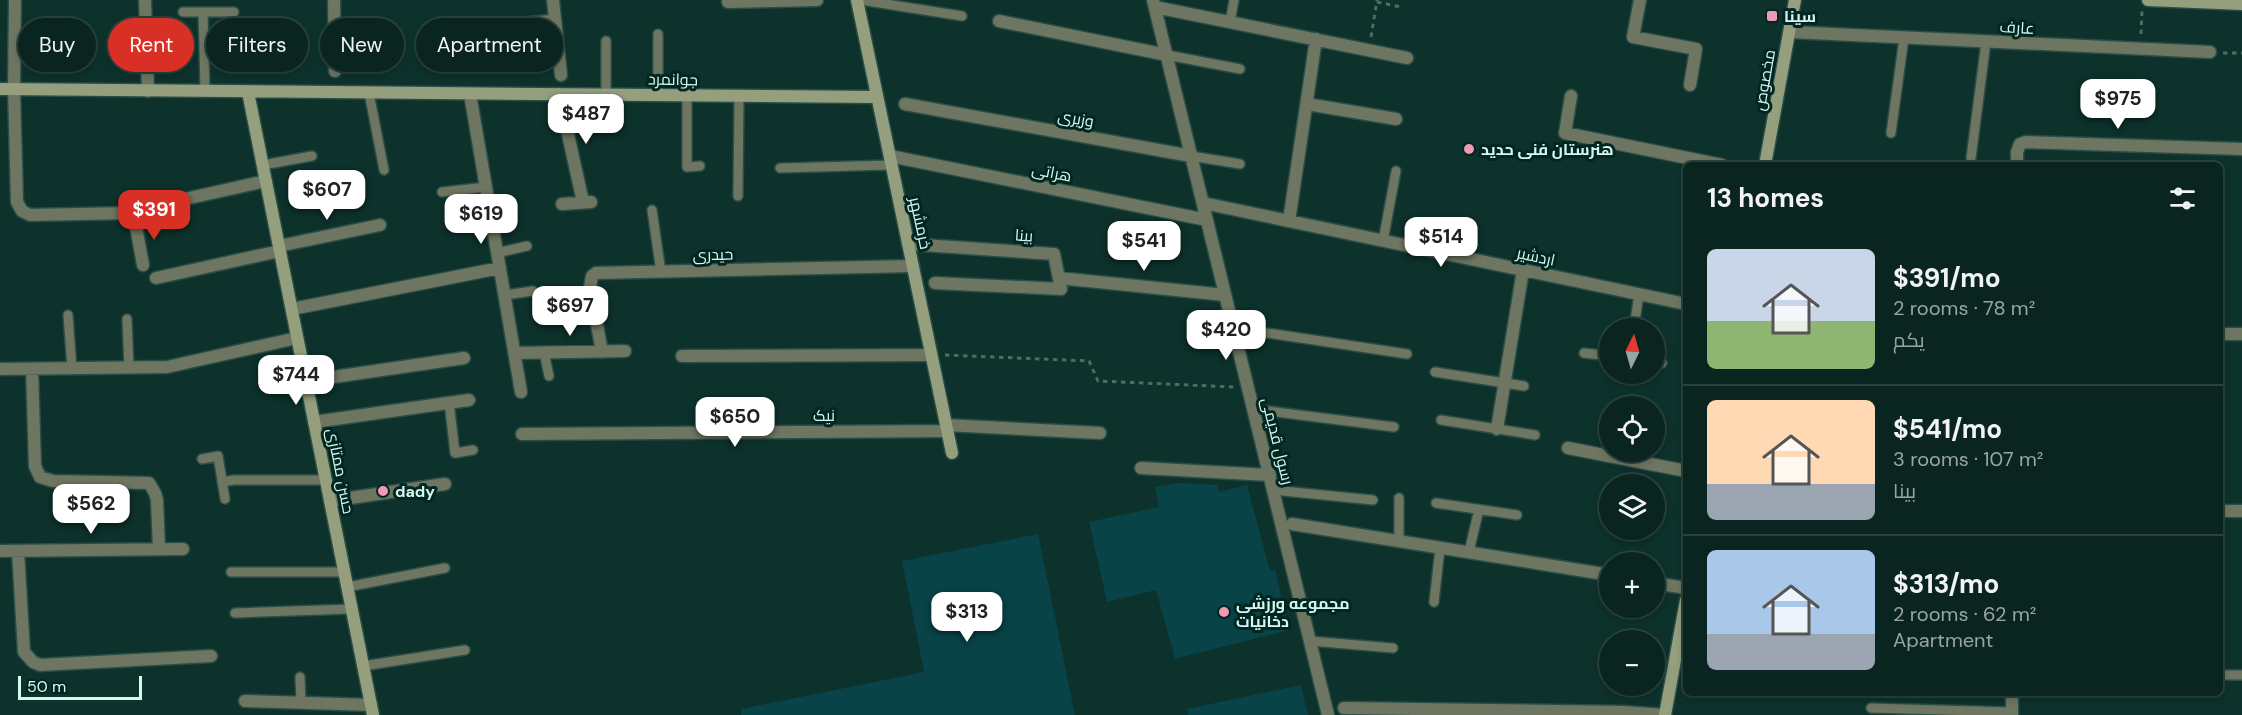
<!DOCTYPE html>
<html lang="en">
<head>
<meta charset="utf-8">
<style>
  :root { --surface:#0a2520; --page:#132d29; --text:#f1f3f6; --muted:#99a5a5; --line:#2a423e; --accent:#d93025 }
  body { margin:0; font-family:"DM Sans",Cairo,sans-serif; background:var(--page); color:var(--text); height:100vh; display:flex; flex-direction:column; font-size:22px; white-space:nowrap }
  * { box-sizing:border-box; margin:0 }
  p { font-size:20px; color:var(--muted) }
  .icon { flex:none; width:33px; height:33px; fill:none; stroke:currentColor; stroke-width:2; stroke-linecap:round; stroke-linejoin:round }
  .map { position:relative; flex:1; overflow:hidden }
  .details { position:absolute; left:1683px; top:162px; width:540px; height:534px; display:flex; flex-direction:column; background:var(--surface); border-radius:9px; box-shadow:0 3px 9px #0003,0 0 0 2px var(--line) }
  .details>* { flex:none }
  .top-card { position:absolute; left:18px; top:18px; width:570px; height:54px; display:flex; gap:12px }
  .needle { width:39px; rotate:5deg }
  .tools { position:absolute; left:1599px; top:318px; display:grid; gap:12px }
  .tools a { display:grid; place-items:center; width:66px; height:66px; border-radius:50%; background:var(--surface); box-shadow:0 3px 9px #0003,0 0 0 2px var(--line); font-size:30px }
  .scale { position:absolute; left:18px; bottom:15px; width:124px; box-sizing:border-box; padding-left:6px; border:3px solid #d7f7f0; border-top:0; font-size:16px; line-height:21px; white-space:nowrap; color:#d7f7f0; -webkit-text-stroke:4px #022722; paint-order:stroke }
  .price { position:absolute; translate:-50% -51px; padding:0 14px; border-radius:12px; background:#fff; color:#222; font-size:20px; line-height:39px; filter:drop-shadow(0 2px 3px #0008) }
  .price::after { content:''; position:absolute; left:50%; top:36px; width:18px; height:14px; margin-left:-9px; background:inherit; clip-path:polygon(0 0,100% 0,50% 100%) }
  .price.active { background:var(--accent); color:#fff }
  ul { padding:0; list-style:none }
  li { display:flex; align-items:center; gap:18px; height:150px; padding:0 24px }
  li+li { border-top:2px solid var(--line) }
  li span { display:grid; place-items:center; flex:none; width:168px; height:120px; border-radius:9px; color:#555 }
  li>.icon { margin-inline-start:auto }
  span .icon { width:72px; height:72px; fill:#fffc; stroke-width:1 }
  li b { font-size:26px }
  h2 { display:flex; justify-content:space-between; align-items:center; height:72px; padding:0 24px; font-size:26px }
  .tag { padding:0 21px; border-radius:27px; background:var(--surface); box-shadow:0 3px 9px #0003,0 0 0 2px var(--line); font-size:21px; line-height:54px }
  .tag.active { background:var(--accent); color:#fff }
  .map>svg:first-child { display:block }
  .building { fill:#084347 }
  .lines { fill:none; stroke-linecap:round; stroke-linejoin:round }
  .lane-casing { stroke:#294d47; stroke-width:12 }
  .street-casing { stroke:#294d47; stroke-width:15 }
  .secondary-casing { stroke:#294d47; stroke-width:15 }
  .path { stroke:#4a6d66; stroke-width:3; stroke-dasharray:4.5 4.5; stroke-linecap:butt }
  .lane { stroke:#6e7560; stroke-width:9 }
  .street { stroke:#6e7560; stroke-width:12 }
  .secondary { stroke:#959f7e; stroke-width:12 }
  .poi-dot { fill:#f19ab3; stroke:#022722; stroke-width:2 }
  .labels { text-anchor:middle; stroke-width:6; stroke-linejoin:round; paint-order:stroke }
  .poi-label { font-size:16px; font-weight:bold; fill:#d7f7f0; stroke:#022722; text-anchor:start }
  .street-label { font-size:16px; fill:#d7f7f0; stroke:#022722 }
</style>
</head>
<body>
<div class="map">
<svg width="2242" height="715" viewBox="0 0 2242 715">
  <rect width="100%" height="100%" fill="#0d312b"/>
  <path class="building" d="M 1179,483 L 1218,485 L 1219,492 L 1247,485 L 1270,571 L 1275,570 L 1289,630 L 1175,659 L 1156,590 L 1107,602 L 1089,522 L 1159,507 L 1155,487 Z
    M 1038,534 L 1075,715 L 741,715 L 741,709 L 924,672 L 902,561 Z
    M 1301,685 L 1308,715 L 1188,715 L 1187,709 Z"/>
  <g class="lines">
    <g class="lane-casing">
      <path id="lane" d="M 861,0 L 962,16
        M 183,12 L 203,12
        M 525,22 L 555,19
        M 1230,22 L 1234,0
        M 658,34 L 658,95
        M 606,41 L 606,95
        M 1167,55 L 1240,69
        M 205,91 L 203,12 L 234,12
        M 369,93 L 384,170
        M 687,96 L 687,167 L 700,166
        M 1891,133 L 1904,38
        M 1191,156 L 1240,164
        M 1971,158 L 1986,42
        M 263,165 L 312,156
        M 780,168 L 891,165
        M 442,192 L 486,187
        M 738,196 L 739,96
        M 652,210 L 661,272
        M 1383,241 L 1396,171
        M 497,253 L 527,246
        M 505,295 L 533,291
        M 68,315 L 72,369
        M 127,319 L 129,368
        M 1234,328 L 1407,354
        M 1634,328 L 1639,294
        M 544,352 L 549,376
        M 1584,353 L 1610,356
        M 1654,362 L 1662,363
        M 1435,372 L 1524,386
        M 449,402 L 455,453 L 473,450
        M 1253,409 L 1394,427
        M 1441,420 L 1535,435
        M 202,459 L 218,456 L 225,499
        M 222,482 L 234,480 L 326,480
        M 1273,490 L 1373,500
        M 1399,498 L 1399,541
        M 1436,503 L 1517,515
        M 1469,552 L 1479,509
        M 231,572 L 344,572
        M 347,587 L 445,568
        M 1434,602 L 1440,548
        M 235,613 L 352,609
        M 1310,641 L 1393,648
        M 363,666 L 465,650
        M 2220,675 L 2242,675
        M 300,677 L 301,703
        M 1871,708 L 2012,712"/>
    </g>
    <g class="street-casing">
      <path id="street" d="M 15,0 L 14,89 L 17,202 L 22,211 L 30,215 L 129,213 L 135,221 L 143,265
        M 145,0 L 148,91
        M 334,0 L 335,71
        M 553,0 L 561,75
        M 1153,0 L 1328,715
        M 1640,0 L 1633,37 L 1696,49 L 1690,85
        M 728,2 L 817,0
        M 1155,7 L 1407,58
        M 999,21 L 1167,55
        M 1790,32 L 2210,52
        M 470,94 L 521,392
        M 559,94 L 583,202
        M 1571,96 L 1565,133 L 1722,165
        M 905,104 L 1191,156
        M 1307,104 L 1396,119
        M 890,156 L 1207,220
        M 2017,165 L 2017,152 L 2020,144 L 2026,142 L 2242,149
        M 1203,203 L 1686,304
        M 562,204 L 591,202
        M 158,205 L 266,181
        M 1289,221 L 1316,39
        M 908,244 L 1054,254 L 1061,289 L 935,283
        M 279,246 L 380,225
        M 156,278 L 280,251
        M 1059,278 L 1225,295
        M 292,309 L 500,268
        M 2220,334 L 2242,334
        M 602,352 L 590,287 L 592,276 L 596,273 L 913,266
        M 515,353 L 625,351
        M 682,356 L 931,355
        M 0,369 L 167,367 L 297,338
        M 32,369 L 35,466 L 40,477 L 53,481 L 149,483 L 155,493 L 157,500 L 159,549
        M 306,381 L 464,358
        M 314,422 L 469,400
        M 946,425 L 1100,433
        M 1497,429 L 1523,270
        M 522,434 L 948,431
        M 1568,448 L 1686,471
        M 1141,468 L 1270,475
        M 330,501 L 445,484
        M 2220,511 L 2242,511
        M 1292,524 L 1610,575
        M 0,551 L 183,549
        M 18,551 L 24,652 L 33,662 L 40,665 L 211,656
        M 1654,583 L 1686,588
        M 245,701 L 371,705
        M 1344,708 L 1624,712 L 1665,715
        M 2012,715 L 2012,693"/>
    </g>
    <g class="secondary-casing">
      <path id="secondary" d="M 857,0 L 952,453
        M 2148,0 L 2242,4
        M 0,89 L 877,97
        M 248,92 L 373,715
        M 1765,165 L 1795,0
        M 1665,715 L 1686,600"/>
    </g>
    <path class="path" d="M 1377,2 L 1401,7
      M 2141,34 L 2142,11
      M 1371,37 L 1377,0
      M 2223,53 L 2242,53
      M 945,355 L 1089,361 L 1098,381 L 1234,387"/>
    <use href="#lane" class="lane"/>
    <use href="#street" class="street"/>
    <use href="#secondary" class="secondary"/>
  </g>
  <g class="poi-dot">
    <rect x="1766" y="10" width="12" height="12" rx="3"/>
    <circle cx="1469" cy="149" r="6"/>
    <circle cx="383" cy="491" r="6"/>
    <circle cx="1224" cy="612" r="6"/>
  </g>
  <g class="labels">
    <g class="poi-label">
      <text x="1784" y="22">سینا</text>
      <text x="1481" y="155">هنرستان فنی حدید</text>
      <text x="395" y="497">dady</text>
      <text x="1236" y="609">مجموعه ورزشی<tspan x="1236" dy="18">دخانیات</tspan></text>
    </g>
    <g class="street-label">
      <text transform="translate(2017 27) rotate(3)" y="6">عارف</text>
      <text transform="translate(673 79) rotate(1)" y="6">جوانمرد</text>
      <text transform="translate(1764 80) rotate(-80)" y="6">مخصوص</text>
      <text transform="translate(1076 118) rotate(10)" y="6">وزیری</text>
      <text transform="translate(1052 172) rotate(11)" y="6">هراتی</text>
      <text transform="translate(921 223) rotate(78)" y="6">خرمشهر</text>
      <text transform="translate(1024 235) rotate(4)" y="6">بینا</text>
      <text transform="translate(713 254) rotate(-1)" y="6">حیدری</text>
      <text transform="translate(1536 256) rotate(12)" y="6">اردشیر</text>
      <text x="824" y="421">نیک</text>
      <text transform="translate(1278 441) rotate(76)" y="6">رسول قدیمی</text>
      <text transform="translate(341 471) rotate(79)" y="6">حسن ممتازی</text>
    </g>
  </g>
</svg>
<div class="tools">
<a><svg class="needle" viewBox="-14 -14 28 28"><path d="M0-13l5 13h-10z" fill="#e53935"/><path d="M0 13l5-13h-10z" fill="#99a5a5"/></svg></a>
<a><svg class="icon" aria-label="locate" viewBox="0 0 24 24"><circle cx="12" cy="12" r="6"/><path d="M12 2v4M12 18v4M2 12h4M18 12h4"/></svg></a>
<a><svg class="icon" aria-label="layers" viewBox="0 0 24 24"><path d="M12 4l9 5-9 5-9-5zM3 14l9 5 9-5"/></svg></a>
<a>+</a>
<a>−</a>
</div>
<div class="scale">50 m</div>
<b class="price" style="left:2118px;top:130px">$975</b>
<b class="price" style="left:586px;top:145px">$487</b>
<b class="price" style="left:327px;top:221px">$607</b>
<b class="price active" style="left:154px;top:241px">$391</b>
<b class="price" style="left:481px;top:245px">$619</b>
<b class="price" style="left:1441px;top:268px">$514</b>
<b class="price" style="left:1144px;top:272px">$541</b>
<b class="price" style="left:570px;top:337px">$697</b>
<b class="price" style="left:1226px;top:361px">$420</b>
<b class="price" style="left:296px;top:406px">$744</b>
<b class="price" style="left:735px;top:448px">$650</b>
<b class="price" style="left:91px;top:535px">$562</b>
<b class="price" style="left:967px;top:643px">$313</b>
<div class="top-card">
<a class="tag">Buy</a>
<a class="tag active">Rent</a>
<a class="tag">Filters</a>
<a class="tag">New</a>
<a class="tag">Apartment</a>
</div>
<section class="details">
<h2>13 homes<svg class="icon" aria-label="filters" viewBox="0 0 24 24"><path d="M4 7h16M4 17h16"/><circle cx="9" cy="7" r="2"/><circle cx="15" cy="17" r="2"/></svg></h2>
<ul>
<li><span style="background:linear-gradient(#c9d6e8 60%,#8fb573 0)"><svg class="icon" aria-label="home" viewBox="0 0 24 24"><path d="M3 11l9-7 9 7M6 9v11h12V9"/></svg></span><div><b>$391/mo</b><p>2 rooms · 78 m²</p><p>یکم</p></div></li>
<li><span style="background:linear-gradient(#ffd9b3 70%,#9aa5b1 0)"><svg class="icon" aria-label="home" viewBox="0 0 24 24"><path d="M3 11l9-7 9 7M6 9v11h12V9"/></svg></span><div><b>$541/mo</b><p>3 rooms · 107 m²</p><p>بینا</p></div></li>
<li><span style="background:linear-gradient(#a9c7e8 70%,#9aa5b1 0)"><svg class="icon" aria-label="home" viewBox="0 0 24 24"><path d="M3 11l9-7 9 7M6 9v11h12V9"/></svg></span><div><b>$313/mo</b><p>2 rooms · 62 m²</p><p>Apartment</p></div></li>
</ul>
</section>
</div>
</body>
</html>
